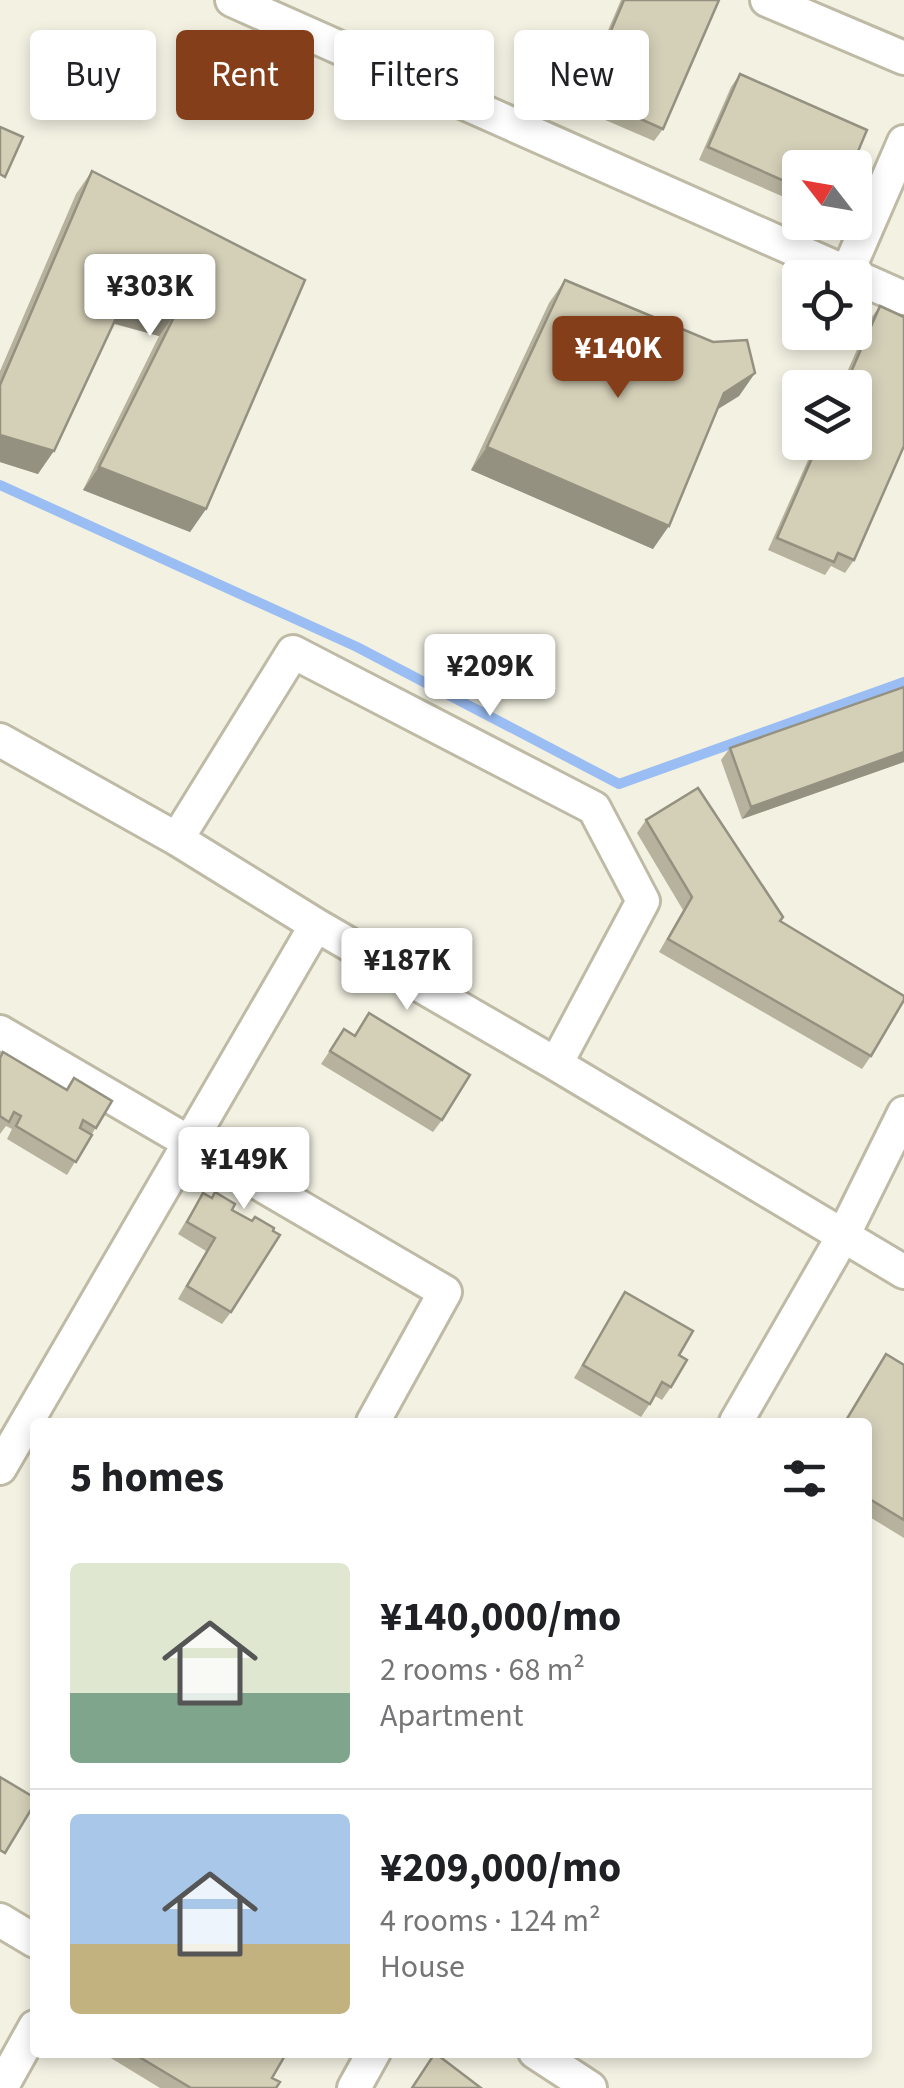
<!DOCTYPE html>
<html lang="en">
<head>
<meta charset="utf-8">
<style>
  :root { --surface:#fff; --page:#f6f6f6; --text:#202124; --muted:#757577; --line:#e0e0e0; --accent:#843e19 }
  body { margin:0; font-family:"Source Sans 3",sans-serif; background:var(--page); color:var(--text); height:100vh; display:flex; flex-direction:column; font-size:38px; white-space:nowrap }
  * { box-sizing:border-box; margin:0 }
  p { font-size:32px; color:var(--muted) }
  .icon { flex:none; width:55px; height:55px; fill:none; stroke:currentColor; stroke-width:2; stroke-linecap:round; stroke-linejoin:round }
  .map { position:relative; flex:1; overflow:hidden }
  .panel { position:absolute; left:30px; top:1418px; width:842px; height:640px; display:flex; flex-direction:column; background:var(--surface); border-radius:10px; box-shadow:0 5px 15px #0003 }
  .panel>* { flex:none }
  .hud { position:absolute; left:30px; top:30px; width:845px; height:90px; display:flex; gap:20px }
  .needle { width:65px; rotate:301deg }
  .controls { position:absolute; left:782px; top:150px; display:grid; gap:20px }
  .controls a { display:grid; place-items:center; width:90px; height:90px; border-radius:10px; background:var(--surface); box-shadow:0 5px 15px #0003; font-size:50px }
  .price { position:absolute; translate:-50% -85px; padding:0 22px; border-radius:10px; background:#fff; color:#222; font-size:32px; line-height:65px; filter:drop-shadow(0 2px 5px #0008) }
  .price::after { content:''; position:absolute; left:50%; top:60px; width:30px; height:22px; margin-left:-15px; background:inherit; clip-path:polygon(0 0,100% 0,50% 100%) }
  .price.active { background:var(--accent); color:#fff }
  ul { padding:0; list-style:none }
  li { display:flex; align-items:center; gap:30px; height:250px; padding:0 40px }
  li+li { border-top:2px solid var(--line) }
  li span { display:grid; place-items:center; flex:none; width:280px; height:200px; border-radius:10px; color:#555 }
  li>.icon { margin-inline-start:auto }
  span .icon { width:120px; height:120px; fill:#fffc; stroke-width:1 }
  li b { font-size:42px }
  h2 { display:flex; justify-content:space-between; align-items:center; height:120px; padding:0 40px; font-size:42px }
  .tag { padding:0 35px; border-radius:10px; background:var(--surface); box-shadow:0 5px 15px #0003; font-size:35px; line-height:90px }
  .tag.active { background:var(--accent); color:#fff }
  .map>svg:first-child { display:block }
  .lines { fill:none; stroke-linecap:round; stroke-linejoin:round }
  .stream { stroke:#9abdf3; stroke-width:10 }
  .minor-casing { stroke:#bebaa5; stroke-width:38 }
  .minor { stroke:#fff; stroke-width:32 }
  .wall { fill:#b6b29d }
  .shaded-wall { fill:#949180 }
  .building { fill:#d4cfb7; stroke:#949180; stroke-width:2.5 }
</style>
</head>
<body>
<div class="map">
<svg width="904" height="2088" viewBox="0 0 904 2088">
  <rect width="100%" height="100%" fill="#f2f1e2"/>
  <g class="lines">
    <path class="stream" d="M 0,485 L 357,647 L 619,784 L 904,682"/>
    <g class="minor-casing">
      <path id="minor" d="M 232,0 L 904,298
        M 767,0 L 904,58
        M 847,273 L 904,142
        M 0,740 L 177,839 L 316,925 L 556,1064 L 904,1272
        M 177,839 L 293,652 L 594,808 L 643,901 L 556,1064
        M 0,1032 L 445,1292 L 373,1422
        M 736,1422 L 842,1238 L 904,1113
        M 0,1468 L 316,925
        M 0,1920 L 35,1941
        M 535,2052 L 590,2088
        M 1,2088 L 35,2027
        M 354,2088 L 374,2052"/>
    </g>
    <use href="#minor" class="minor"/>
  </g>
  <path class="wall" d="M 621,0 L 719,0 L 663,129 L 654,141 L 575,107 Z
    M 740,74 L 800,168 L 800,204 L 699,160 L 731,87 Z
    M 92,171 L 305,280 L 206,509 L 190,532 L 83,490 L 159,336 L 114,324 L 38,474 L 0,462 L 0,371 L 76,194 Z
    M 565,280 L 713,342 L 755,373 L 739,396 L 716,410 L 653,549 L 471,470 L 549,303 Z
    M 880,306 L 899,458 L 854,560 L 845,573 L 831,566 L 825,575 L 768,550 L 816,442 L 855,442 L 855,388 L 840,388 L 871,318 Z
    M 904,687 L 904,762 L 742,819 L 721,760 L 730,748 Z
    M 646,820 L 871,1056 L 862,1069 L 659,952 L 683,910 L 637,833 Z
    M 369,1013 L 442,1120 L 433,1132 L 321,1064 L 344,1029 L 354,1036 Z
    M 0,1057 L 66,1089 L 74,1078 L 112,1101 L 67,1175 L 7,1139 L 12,1129 L 6,1126 L 0,1134 Z
    M 203,1193 L 232,1210 L 231,1312 L 222,1324 L 178,1299 L 206,1251 L 178,1234 Z
    M 625,1292 L 679,1355 L 671,1387 L 662,1400 L 655,1396 L 641,1417 L 574,1378 Z
    M 886,1354 L 904,1365 L 904,1538 L 868,1516 L 868,1422 L 844,1422 Z
    M 101,2052 L 287,2052 L 272,2078 L 276,2088 L 160,2088 Z"/>
  <path class="shaded-wall" d="M 125,299 L 176,313 L 159,336 L 109,322 Z
    M 755,373 L 739,396 L 707,416 L 724,393 Z
    M 0,435 L 54,451 L 38,474 L 0,462 Z
    M 487,447 L 669,526 L 653,549 L 471,470 Z
    M 99,467 L 206,509 L 190,532 L 83,490 Z
    M 904,752 L 904,762 L 742,819 L 751,807 Z"/>
  <path class="building" d="M 624,0 L 719,0 L 663,129 L 584,94 Z
    M 740,74 L 867,130 L 851,168 L 800,168 L 800,188 L 708,147 Z
    M 0,127 L 23,137 L 5,177 L 0,174 Z
    M 92,171 L 305,280 L 206,509 L 99,467 L 176,313 L 125,299 L 54,451 L 0,435 L 0,385 Z
    M 565,280 L 713,342 L 747,340 L 755,373 L 724,393 L 669,526 L 487,447 Z
    M 880,306 L 904,317 L 904,446 L 854,560 L 838,553 L 834,562 L 777,538 L 819,442 L 855,442 L 855,388 L 844,388 Z
    M 904,687 L 904,752 L 751,807 L 730,748 Z
    M 698,788 L 783,917 L 780,921 L 904,996 L 904,1000 L 871,1056 L 668,939 L 692,897 L 646,820 Z
    M 369,1013 L 470,1075 L 442,1120 L 330,1051 L 344,1029 L 355,1036 Z
    M 3,1052 L 67,1090 L 74,1078 L 112,1101 L 96,1128 L 83,1120 L 80,1128 L 92,1135 L 76,1162 L 16,1126 L 21,1116 L 14,1112 L 9,1122 L 0,1116 L 0,1058 Z
    M 215,1192 L 235,1204 L 232,1210 L 252,1221 L 255,1217 L 274,1228 L 273,1231 L 280,1235 L 231,1312 L 187,1286 L 215,1238 L 187,1222 L 203,1193 L 212,1198 Z
    M 625,1292 L 693,1331 L 679,1355 L 687,1360 L 671,1387 L 662,1382 L 650,1404 L 583,1365 Z
    M 886,1354 L 904,1365 L 904,1520 L 868,1498 L 868,1422 L 845,1422 Z
    M 0,1777 L 35,1798 L 35,1803 L 5,1853 L 0,1850 Z
    M 131,2052 L 287,2052 L 272,2078 L 280,2082 L 276,2088 L 191,2088 Z
    M 435,2053 L 481,2088 L 412,2088 Z"/>
</svg>
<div class="controls">
<a><svg class="needle" viewBox="-14 -14 28 28"><path d="M0-13l5 13h-10z" fill="#e53935"/><path d="M0 13l5-13h-10z" fill="#757577"/></svg></a>
<a><svg class="icon" aria-label="locate" viewBox="0 0 24 24"><circle cx="12" cy="12" r="6"/><path d="M12 2v4M12 18v4M2 12h4M18 12h4"/></svg></a>
<a><svg class="icon" aria-label="layers" viewBox="0 0 24 24"><path d="M12 4l9 5-9 5-9-5zM3 14l9 5 9-5"/></svg></a>
</div>
<b class="price" style="left:150px;top:339px">¥303K</b>
<b class="price active" style="left:618px;top:401px">¥140K</b>
<b class="price" style="left:490px;top:719px">¥209K</b>
<b class="price" style="left:407px;top:1013px">¥187K</b>
<b class="price" style="left:244px;top:1212px">¥149K</b>
<div class="hud">
<a class="tag">Buy</a>
<a class="tag active">Rent</a>
<a class="tag">Filters</a>
<a class="tag">New</a>
</div>
<section class="panel">
<h2>5 homes<svg class="icon" aria-label="filters" viewBox="0 0 24 24"><path d="M4 7h16M4 17h16"/><circle cx="9" cy="7" r="2"/><circle cx="15" cy="17" r="2"/></svg></h2>
<ul>
<li><span style="background:linear-gradient(#dfe7d0 65%,#7fa58c 0)"><svg class="icon" aria-label="home" viewBox="0 0 24 24"><path d="M3 11l9-7 9 7M6 9v11h12V9"/></svg></span><div><b>¥140,000/mo</b><p>2 rooms · 68 m²</p><p>Apartment</p></div></li>
<li><span style="background:linear-gradient(#a9c7e8 65%,#c2b280 0)"><svg class="icon" aria-label="home" viewBox="0 0 24 24"><path d="M3 11l9-7 9 7M6 9v11h12V9"/></svg></span><div><b>¥209,000/mo</b><p>4 rooms · 124 m²</p><p>House</p></div></li>
</ul>
</section>
</div>
</body>
</html>
